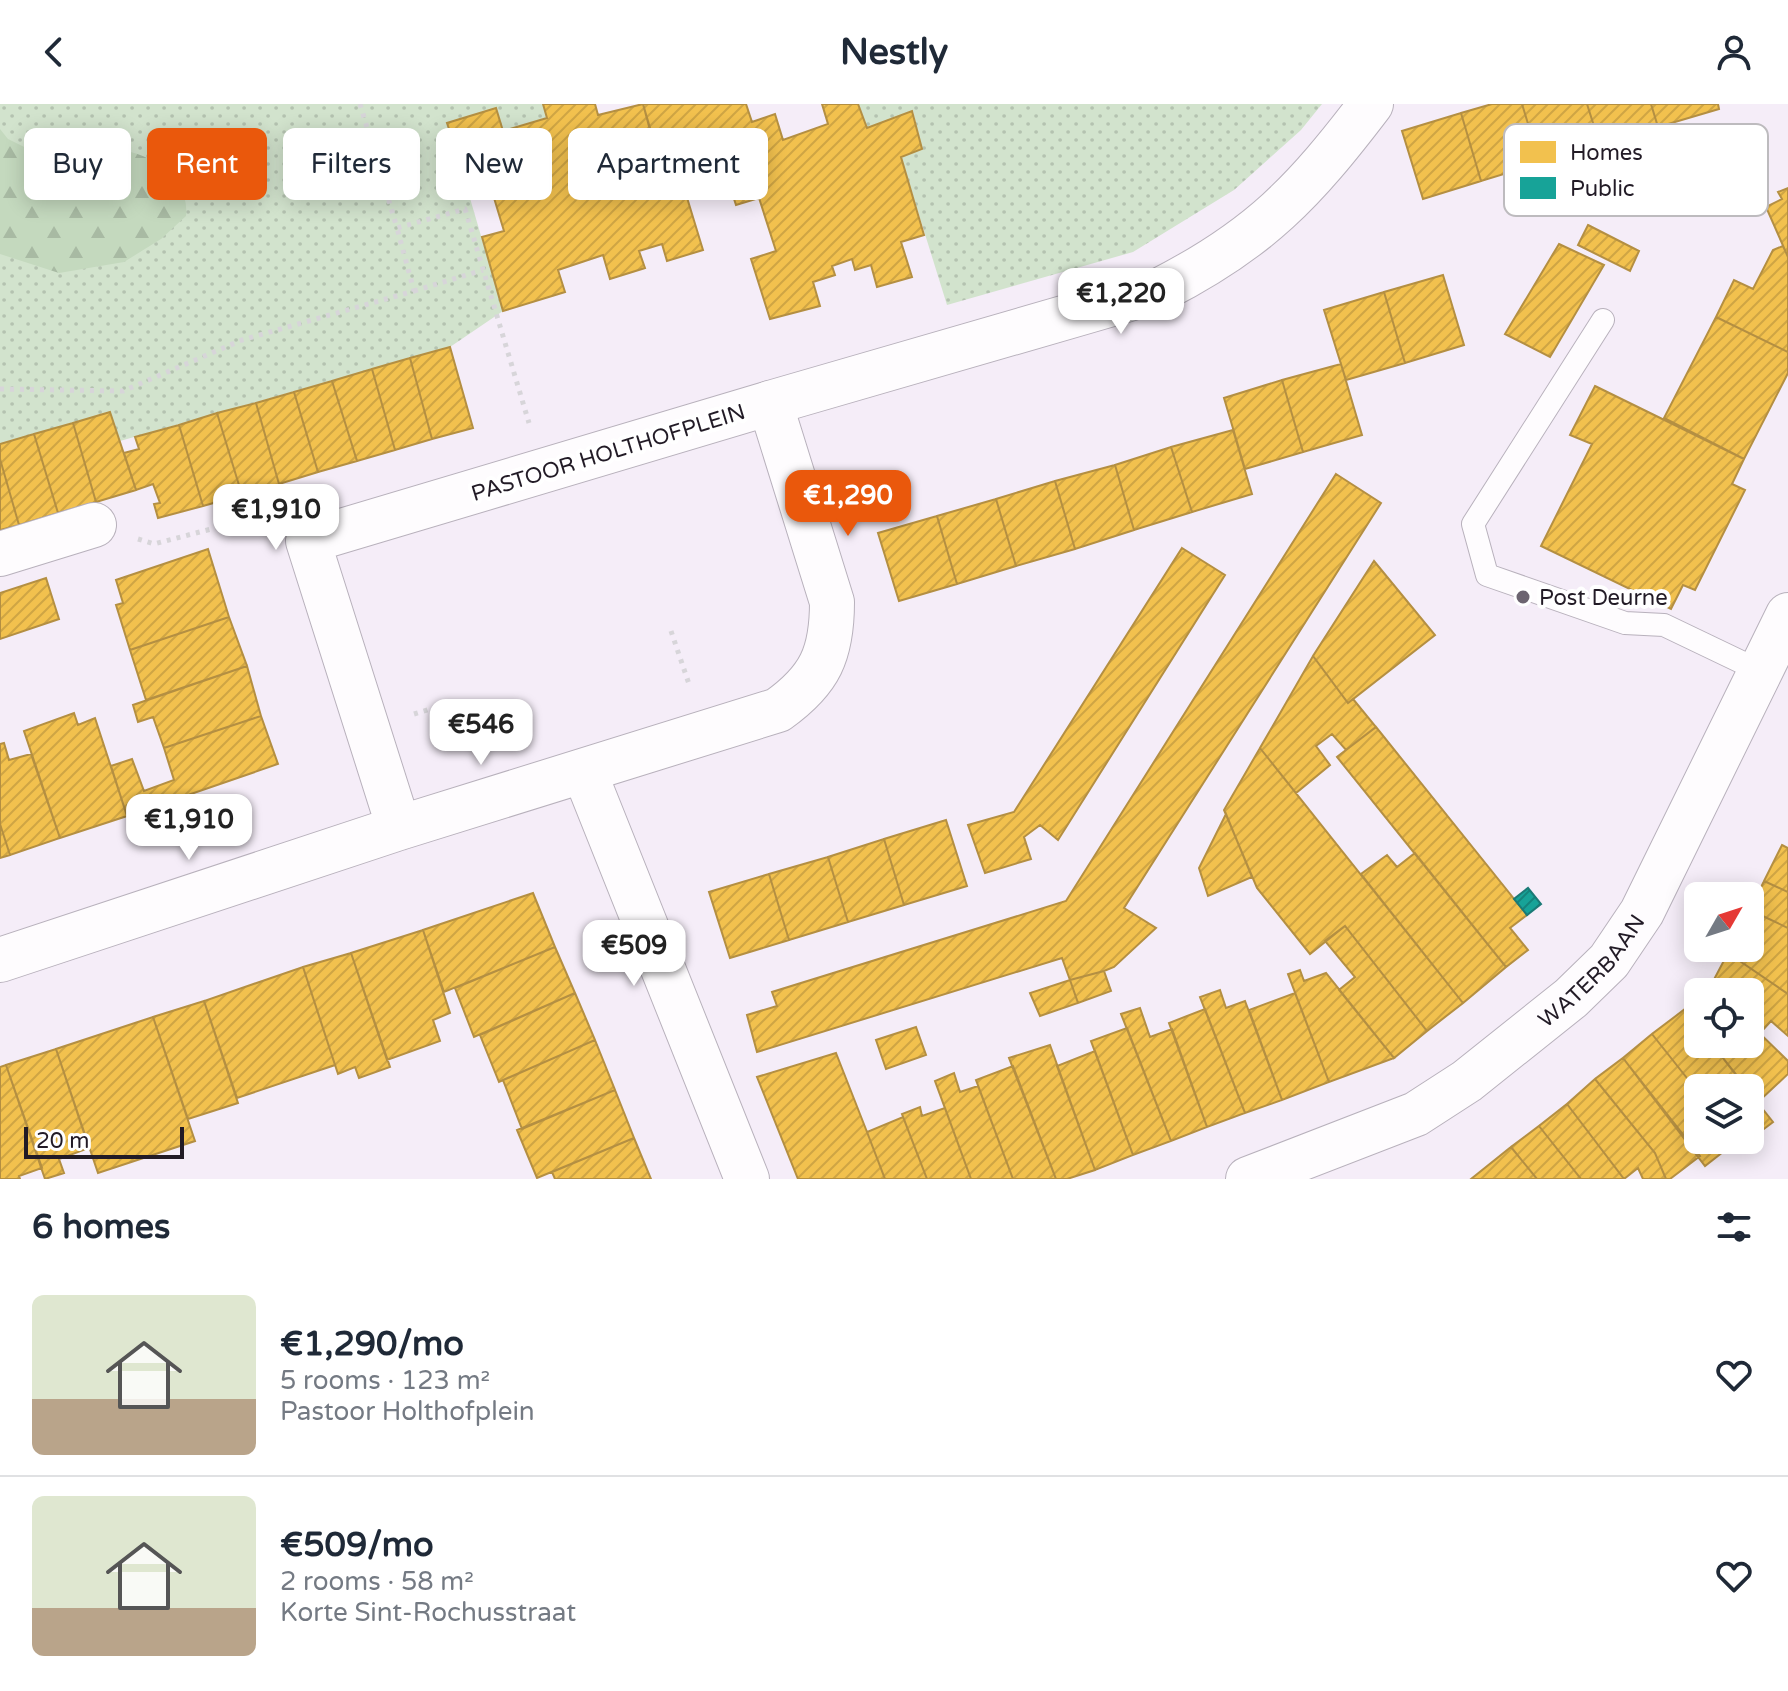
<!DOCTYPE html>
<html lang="en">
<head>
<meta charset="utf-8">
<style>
  :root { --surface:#fff; --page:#f2f2f3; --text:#1f2937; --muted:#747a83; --line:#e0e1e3; --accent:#ea580c }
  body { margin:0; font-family:"Varela Round",sans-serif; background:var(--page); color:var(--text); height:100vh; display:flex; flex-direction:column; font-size:30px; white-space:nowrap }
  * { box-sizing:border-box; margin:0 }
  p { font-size:26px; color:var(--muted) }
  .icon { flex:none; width:44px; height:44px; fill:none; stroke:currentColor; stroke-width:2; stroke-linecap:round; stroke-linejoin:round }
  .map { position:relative; height:1075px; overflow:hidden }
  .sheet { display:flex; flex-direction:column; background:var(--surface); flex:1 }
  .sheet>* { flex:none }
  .hud { position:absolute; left:24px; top:24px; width:800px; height:72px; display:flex; gap:16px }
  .needle { width:52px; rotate:51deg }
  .tools { position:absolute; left:1684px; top:778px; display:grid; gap:16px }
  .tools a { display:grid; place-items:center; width:80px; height:80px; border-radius:12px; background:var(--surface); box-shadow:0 4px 20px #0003; font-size:40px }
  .scale { position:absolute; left:24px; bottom:20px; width:160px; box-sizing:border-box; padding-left:8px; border:4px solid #221b26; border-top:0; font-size:22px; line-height:28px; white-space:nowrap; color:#221b26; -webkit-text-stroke:6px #fff; paint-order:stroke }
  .price { position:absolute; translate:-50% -68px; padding:0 18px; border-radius:16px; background:#fff; color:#222; font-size:26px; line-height:52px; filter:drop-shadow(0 2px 4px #0008) }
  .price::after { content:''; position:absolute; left:50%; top:48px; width:24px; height:18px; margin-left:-12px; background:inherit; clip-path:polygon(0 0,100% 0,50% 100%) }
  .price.on { background:var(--accent); color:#fff }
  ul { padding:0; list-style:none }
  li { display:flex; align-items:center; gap:24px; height:200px; padding:0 32px }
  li+li { border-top:2px solid var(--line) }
  li span { display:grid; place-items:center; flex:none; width:224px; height:160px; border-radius:12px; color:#555 }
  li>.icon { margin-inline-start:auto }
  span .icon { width:96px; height:96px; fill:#fffc; stroke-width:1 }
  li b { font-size:34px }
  h2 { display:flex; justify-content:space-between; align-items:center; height:96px; padding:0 32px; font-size:34px }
  .chip { padding:0 28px; border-radius:12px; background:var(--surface); box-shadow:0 4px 20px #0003; font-size:28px; line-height:72px }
  .chip.on { background:var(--accent); color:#fff }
  header { display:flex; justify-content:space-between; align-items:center; height:104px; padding:0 32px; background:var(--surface); font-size:36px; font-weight:800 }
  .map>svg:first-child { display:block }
  .grass { fill:url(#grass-dots) }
  .forest { fill:url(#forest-firs) }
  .homes { fill:url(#homes-hatch); stroke:#b48f42; stroke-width:2 }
  .public { fill:url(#public-hatch); stroke:#1a7a76; stroke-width:2 }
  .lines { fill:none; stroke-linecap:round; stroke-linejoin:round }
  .service-casing { stroke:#b8b1bc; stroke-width:24 }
  .minor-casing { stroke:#b8b1bc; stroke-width:46 }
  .path { stroke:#d7d5d9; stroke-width:5; stroke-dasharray:4 6; stroke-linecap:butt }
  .service { stroke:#fefcfe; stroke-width:22 }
  .minor { stroke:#fefcfe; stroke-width:44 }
  .poi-dot { fill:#6c6470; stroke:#fff; stroke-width:3 }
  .labels { text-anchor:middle; stroke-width:8; stroke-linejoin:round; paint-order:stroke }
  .street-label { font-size:22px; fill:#221b26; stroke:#fff }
  .poi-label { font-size:22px; fill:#221b26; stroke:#fff; text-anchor:start }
  .key { fill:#fff; stroke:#bdbbbe; stroke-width:2 }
  .key-label { font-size:22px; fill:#221b26 }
</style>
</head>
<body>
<header><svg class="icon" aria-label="back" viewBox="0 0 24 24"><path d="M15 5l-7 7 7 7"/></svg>Nestly<svg class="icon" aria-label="person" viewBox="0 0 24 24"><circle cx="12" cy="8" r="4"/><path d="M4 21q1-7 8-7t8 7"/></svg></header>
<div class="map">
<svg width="1788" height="1075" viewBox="0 0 1788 1075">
  <defs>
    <pattern id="grass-dots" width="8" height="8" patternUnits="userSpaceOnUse" patternTransform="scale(2)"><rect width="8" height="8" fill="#d2e3cd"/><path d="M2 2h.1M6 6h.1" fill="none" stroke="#b4c2b0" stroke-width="1.8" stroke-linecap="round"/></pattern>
    <pattern id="forest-firs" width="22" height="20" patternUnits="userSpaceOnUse" patternTransform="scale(2)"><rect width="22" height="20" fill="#c4d9be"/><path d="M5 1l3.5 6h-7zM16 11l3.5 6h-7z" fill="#a8baa3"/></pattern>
    <pattern id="homes-hatch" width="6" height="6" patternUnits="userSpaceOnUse" patternTransform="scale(2)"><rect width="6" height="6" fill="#f2c14e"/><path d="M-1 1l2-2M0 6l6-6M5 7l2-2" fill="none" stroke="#cfa544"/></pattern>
    <pattern id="public-hatch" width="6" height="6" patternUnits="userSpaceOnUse" patternTransform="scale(2)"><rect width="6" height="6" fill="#17a398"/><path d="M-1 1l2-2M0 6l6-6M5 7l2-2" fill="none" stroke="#14847c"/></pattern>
  </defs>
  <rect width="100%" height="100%" fill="#f5edf8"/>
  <path class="grass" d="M 0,0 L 543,0 L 547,14 L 503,27 L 496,4 L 448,19 L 503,207 L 450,243 L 120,337 L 109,308 L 0,340 Z
    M 858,0 L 1322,0 L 1301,26 L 1234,86 L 1133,148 L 947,201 L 901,53 L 922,45 L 913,7 L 867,24 Z"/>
  <path class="forest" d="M 0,25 L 8,35 L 57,59 C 71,55 85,48 99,46 C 139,40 191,70 186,112 L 161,135 L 124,158 L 59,169 L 0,150 Z"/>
  <path class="homes" d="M 543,0 L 595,0 L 598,11 L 643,0 L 653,37 L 633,43 L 645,85 L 681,74 L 703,146 L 667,157 L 662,140 L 639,147 L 645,164 L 610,175 L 603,151 L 558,166 L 565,188 L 503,207 L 482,133 L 504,127 L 488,74 L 467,79 L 447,19 L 496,4 L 503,27 L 547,14 Z
    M 643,0 L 746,0 L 752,18 L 775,10 L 783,36 L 828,20 L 822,0 L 858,0 L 867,24 L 912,7 L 922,45 L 901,53 L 924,131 L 901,138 L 912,173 L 877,183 L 871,161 L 855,166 L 852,155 L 832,162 L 835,171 L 813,178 L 820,202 L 770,215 L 751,155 L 776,147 L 759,94 L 736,101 L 713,30 L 657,48 Z
    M 1492,0 L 1522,0 L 1540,59 L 1481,77 L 1461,9 Z
    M 1522,0 L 1587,0 L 1600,41 L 1540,59 Z
    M 1587,0 L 1651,0 L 1658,23 L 1600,41 Z
    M 1651,0 L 1718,0 L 1719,5 L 1658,23 Z
    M 1461,9 L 1481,77 L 1423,95 L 1402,27 Z
    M 1788,84 L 1788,153 L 1766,103 L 1782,95 L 1778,88 Z
    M 1588,121 L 1639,147 L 1630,167 L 1578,141 Z
    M 1559,140 L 1604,161 L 1550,253 L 1505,230 Z
    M 1783,142 L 1788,153 L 1788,248 L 1716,213 L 1734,176 L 1753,185 L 1773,146 Z
    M 1443,171 L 1464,241 L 1405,259 L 1384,188 Z
    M 1384,188 L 1405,259 L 1346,276 L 1324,206 Z
    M 1716,213 L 1788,248 L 1788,269 L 1744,355 L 1664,314 Z
    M 450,243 L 473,324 L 432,335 L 410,254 Z
    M 410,254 L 432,335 L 395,346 L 372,265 Z
    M 1341,260 L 1362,331 L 1303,348 L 1282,276 Z
    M 372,265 L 395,346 L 357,357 L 332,277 Z
    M 1282,276 L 1303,348 L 1245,365 L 1224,294 Z
    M 332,277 L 357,357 L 318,368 L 294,288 Z
    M 1595,282 L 1744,355 L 1732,380 L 1745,386 L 1695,486 L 1683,481 L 1671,505 L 1541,442 L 1592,340 L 1570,331 Z
    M 294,288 L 318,368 L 279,380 L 256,299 Z
    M 256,299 L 279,380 L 242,391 L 217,309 Z
    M 110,308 L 136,386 L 96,398 L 73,319 Z
    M 217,309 L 242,391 L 203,402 L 179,321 Z
    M 73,319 L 96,398 L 58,409 L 34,330 Z
    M 179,321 L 203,402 L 158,414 L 154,400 L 160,399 L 153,380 L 136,386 L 124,349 L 139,345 L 135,333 Z
    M 1233,326 L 1252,390 L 1192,408 L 1171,343 Z
    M 34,330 L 58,409 L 19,421 L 0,355 L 0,340 Z
    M 1171,343 L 1192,408 L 1134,426 L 1115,361 Z
    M 0,355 L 19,421 L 0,426 Z
    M 1115,361 L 1134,426 L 1075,445 L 1055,377 Z
    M 1336,370 L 1381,399 L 1124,804 L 1156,824 L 1114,863 L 1104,867 L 1070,876 L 1062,854 L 757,948 L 747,911 L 777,902 L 772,888 L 1066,797 Z
    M 1055,377 L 1075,445 L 1016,462 L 996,395 Z
    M 996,395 L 1016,462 L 957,480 L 937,412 Z
    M 937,412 L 957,480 L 899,497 L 878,429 Z
    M 1182,444 L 1225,471 L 1058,736 L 1040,721 L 1024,733 L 1031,755 L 985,769 L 968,721 L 1014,708 Z
    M 208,445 L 229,513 L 130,546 L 116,501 L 123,499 L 116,476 Z
    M 1374,457 L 1435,531 L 1348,599 L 1313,552 Z
    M 46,474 L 59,515 L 0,535 L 0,489 Z
    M 229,513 L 247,562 L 146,596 L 130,546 Z
    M 1313,552 L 1348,599 L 1353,595 L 1376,623 L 1346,646 L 1332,630 L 1316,642 L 1330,661 L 1296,689 L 1260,644 Z
    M 247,562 L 261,612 L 164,644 L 153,613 L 138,618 L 133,601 Z
    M 74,609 L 78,621 L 95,614 L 127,712 L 60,734 L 24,627 Z
    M 261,612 L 278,660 L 127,712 L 111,662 L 132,655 L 144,687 L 174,676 L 164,644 Z
    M 1376,623 L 1527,811 L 1510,824 L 1528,846 L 1506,863 L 1337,653 Z
    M 4,639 L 9,656 L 31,650 L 60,734 L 10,751 L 0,720 L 0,640 Z
    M 1260,644 L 1463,899 L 1427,927 L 1345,822 L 1310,850 L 1257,784 L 1224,706 Z
    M 1226,710 L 1252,773 L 1208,792 L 1199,764 Z
    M 946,716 L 967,782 L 904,801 L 884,735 Z
    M 0,720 L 10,751 L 0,754 Z
    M 884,735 L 904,801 L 848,818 L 828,753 Z
    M 1782,741 L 1788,744 L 1788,788 L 1764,777 Z
    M 1415,749 L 1506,863 L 1463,899 L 1361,770 L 1387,751 L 1397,763 Z
    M 828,753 L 848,818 L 789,836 L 769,770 Z
    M 769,770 L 789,836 L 730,854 L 709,788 Z
    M 1764,777 L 1788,788 L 1788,824 L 1750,806 Z
    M 533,789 L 555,843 L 444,888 L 423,826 Z
    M 1750,806 L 1788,824 L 1788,890 L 1728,849 L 1730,844 L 1750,844 Z
    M 1345,822 L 1427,927 L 1394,954 L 1339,886 L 1355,873 L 1325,837 Z
    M 423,826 L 450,909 L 433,916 L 440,937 L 387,956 L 351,849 Z
    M 555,843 L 575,889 L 474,933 L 455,884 Z
    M 351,849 L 390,963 L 359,974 L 355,963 L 338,970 L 303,863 Z
    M 1728,849 L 1788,890 L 1788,932 L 1771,917 L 1760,929 L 1750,920 L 1750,888 L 1715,888 L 1710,883 Z
    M 303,863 L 335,961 L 237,994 L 204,897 Z
    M 1300,866 L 1304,877 L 1326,869 L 1394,954 L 1329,978 L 1288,870 Z
    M 1104,867 L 1111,887 L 1078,899 L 1070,876 Z
    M 1070,876 L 1078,899 L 1040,912 L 1030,889 Z
    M 1220,886 L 1226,904 L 1245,897 L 1282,996 L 1245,1009 L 1200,893 Z
    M 575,889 L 595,936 L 499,978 L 480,931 Z
    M 1295,889 L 1329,978 L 1282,996 L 1249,906 Z
    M 1698,893 L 1698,921 L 1685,905 Z
    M 204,897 L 238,999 L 188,1015 L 153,913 Z
    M 1140,904 L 1150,933 L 1172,925 L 1207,1023 L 1171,1037 L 1121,910 Z
    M 1205,905 L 1245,1009 L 1207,1023 L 1169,919 Z
    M 1685,905 L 1698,921 L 1698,940 L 1712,940 L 1746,984 L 1698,984 L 1698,988 L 1652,930 Z
    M 153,913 L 195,1037 L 98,1069 L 56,945 Z
    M 1750,920 L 1788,957 L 1788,970 L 1758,998 L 1712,940 L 1750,940 Z
    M 916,923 L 926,951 L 886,965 L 876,936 Z
    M 1127,924 L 1171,1037 L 1133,1051 L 1091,937 Z
    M 1652,930 L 1698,988 L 1698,1036 L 1737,1037 L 1705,1062 L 1623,954 Z
    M 595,936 L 615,986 L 522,1025 L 503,976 Z
    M 1050,941 L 1095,1066 L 1067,1075 L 1056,1075 L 1009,954 Z
    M 56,945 L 89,1044 L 59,1055 L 64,1069 L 45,1075 L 6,961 Z
    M 1095,947 L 1133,1051 L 1095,1066 L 1057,962 Z
    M 836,949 L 867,1028 L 885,1075 L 798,1075 L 757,973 Z
    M 1623,954 L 1700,1052 L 1670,1075 L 1666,1075 L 1655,1049 L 1595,975 Z
    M 6,961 L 42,1064 L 19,1072 L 20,1075 L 0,1075 L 0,963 Z
    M 1013,962 L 1056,1075 L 1013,1075 L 976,976 Z
    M 954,969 L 960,988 L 978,982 L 1013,1075 L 971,1075 L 935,977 Z
    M 1595,975 L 1655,1049 L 1666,1075 L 1643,1075 L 1638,1064 L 1624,1075 L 1567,1000 Z
    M 615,986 L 634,1034 L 537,1074 L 517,1026 Z
    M 1750,989 L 1773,1018 L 1760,1028 L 1754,1021 L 1750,1024 Z
    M 1567,1000 L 1624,1075 L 1581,1075 L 1539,1022 Z
    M 920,1003 L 922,1012 L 945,1004 L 971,1075 L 927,1075 L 902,1010 Z
    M 903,1013 L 927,1075 L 885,1075 L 867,1028 Z
    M 1539,1022 L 1581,1075 L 1537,1075 L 1511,1043 Z
    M 634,1034 L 651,1075 L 555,1075 L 552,1068 Z
    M 1511,1043 L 1537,1075 L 1471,1075 Z"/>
  <path class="public" d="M 1528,784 L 1541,800 L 1527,811 L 1514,795 Z"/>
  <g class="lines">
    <g class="service-casing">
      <path id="service" d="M 1603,216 L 1473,420 L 1487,471 L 1625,519 L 1664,521 L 1760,567"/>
    </g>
    <g class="minor-casing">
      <g id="minor">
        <path d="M 770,299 L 1160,186 C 1260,135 1304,88 1371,0"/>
        <path d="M 0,450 L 94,421"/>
        <path d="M 584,667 L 747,1075"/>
        <path d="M 0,856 L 399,724 L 778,606 C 820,576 832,550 832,498 L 770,299 L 308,437 L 399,724"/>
        <path id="s1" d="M 1248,1075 L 1416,1010 L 1467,977 L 1571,894 L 1609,857 L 1642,808 L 1788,511"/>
      </g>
    </g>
    <path class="path" d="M 360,0 L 397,124 L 465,105 L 529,319
      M 414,187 L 483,166
      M 0,285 L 123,287 L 242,236 L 414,187 L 397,124
      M 138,435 L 154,440 L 253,414 L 263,418
      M 671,527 L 690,583
      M 414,610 L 440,602"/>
    <use href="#service" class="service"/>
    <use href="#minor" class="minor"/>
  </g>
  <circle class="poi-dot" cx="1523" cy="493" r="8"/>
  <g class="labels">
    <g class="street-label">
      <text transform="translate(608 348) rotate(-17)" y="8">PASTOOR HOLTHOFPLEIN</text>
      <text dy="8" stroke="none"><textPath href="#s1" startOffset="408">WATERBAAN</textPath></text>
    </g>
    <g class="poi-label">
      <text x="1539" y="501">Post Deurne</text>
    </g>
  </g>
  <rect x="1504" y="20" width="264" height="92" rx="12" class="key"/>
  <rect x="1520" y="37" width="36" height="22" fill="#f2c14e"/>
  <rect x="1520" y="73" width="36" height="22" fill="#17a398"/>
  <g class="key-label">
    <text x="1570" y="56">Homes</text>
    <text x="1570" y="92">Public</text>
  </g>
</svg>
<div class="tools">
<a><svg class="needle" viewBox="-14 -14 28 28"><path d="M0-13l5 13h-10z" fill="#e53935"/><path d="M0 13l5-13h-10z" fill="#747a83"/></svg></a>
<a><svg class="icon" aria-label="locate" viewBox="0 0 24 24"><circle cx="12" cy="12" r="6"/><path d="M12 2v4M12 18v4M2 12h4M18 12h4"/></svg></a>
<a><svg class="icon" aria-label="layers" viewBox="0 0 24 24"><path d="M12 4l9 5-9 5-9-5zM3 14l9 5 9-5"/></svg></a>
</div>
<div class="scale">20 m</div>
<b class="price" style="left:1121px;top:232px">€1,220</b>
<b class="price on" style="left:848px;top:434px">€1,290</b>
<b class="price" style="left:276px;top:448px">€1,910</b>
<b class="price" style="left:481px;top:663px">€546</b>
<b class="price" style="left:189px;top:758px">€1,910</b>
<b class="price" style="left:634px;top:884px">€509</b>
<div class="hud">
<a class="chip">Buy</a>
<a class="chip on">Rent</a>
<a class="chip">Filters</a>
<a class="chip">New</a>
<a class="chip">Apartment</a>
</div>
</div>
<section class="sheet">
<h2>6 homes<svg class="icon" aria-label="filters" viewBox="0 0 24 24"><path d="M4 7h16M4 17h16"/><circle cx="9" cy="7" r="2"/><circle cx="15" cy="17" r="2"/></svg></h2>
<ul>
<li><span style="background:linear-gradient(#dfe7d0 65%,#b9a48a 0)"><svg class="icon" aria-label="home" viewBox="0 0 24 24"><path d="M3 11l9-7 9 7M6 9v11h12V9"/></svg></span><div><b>€1,290/mo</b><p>5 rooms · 123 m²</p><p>Pastoor Holthofplein</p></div><svg class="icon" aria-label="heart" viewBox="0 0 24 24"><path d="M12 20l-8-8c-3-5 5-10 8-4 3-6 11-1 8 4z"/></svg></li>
<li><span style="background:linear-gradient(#dfe7d0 70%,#b9a48a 0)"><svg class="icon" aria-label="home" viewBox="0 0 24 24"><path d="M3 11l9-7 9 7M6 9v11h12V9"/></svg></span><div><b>€509/mo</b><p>2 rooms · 58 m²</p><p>Korte Sint-Rochusstraat</p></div><svg class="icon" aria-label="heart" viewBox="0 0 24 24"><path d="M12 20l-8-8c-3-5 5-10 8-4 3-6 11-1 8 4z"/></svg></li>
</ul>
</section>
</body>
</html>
